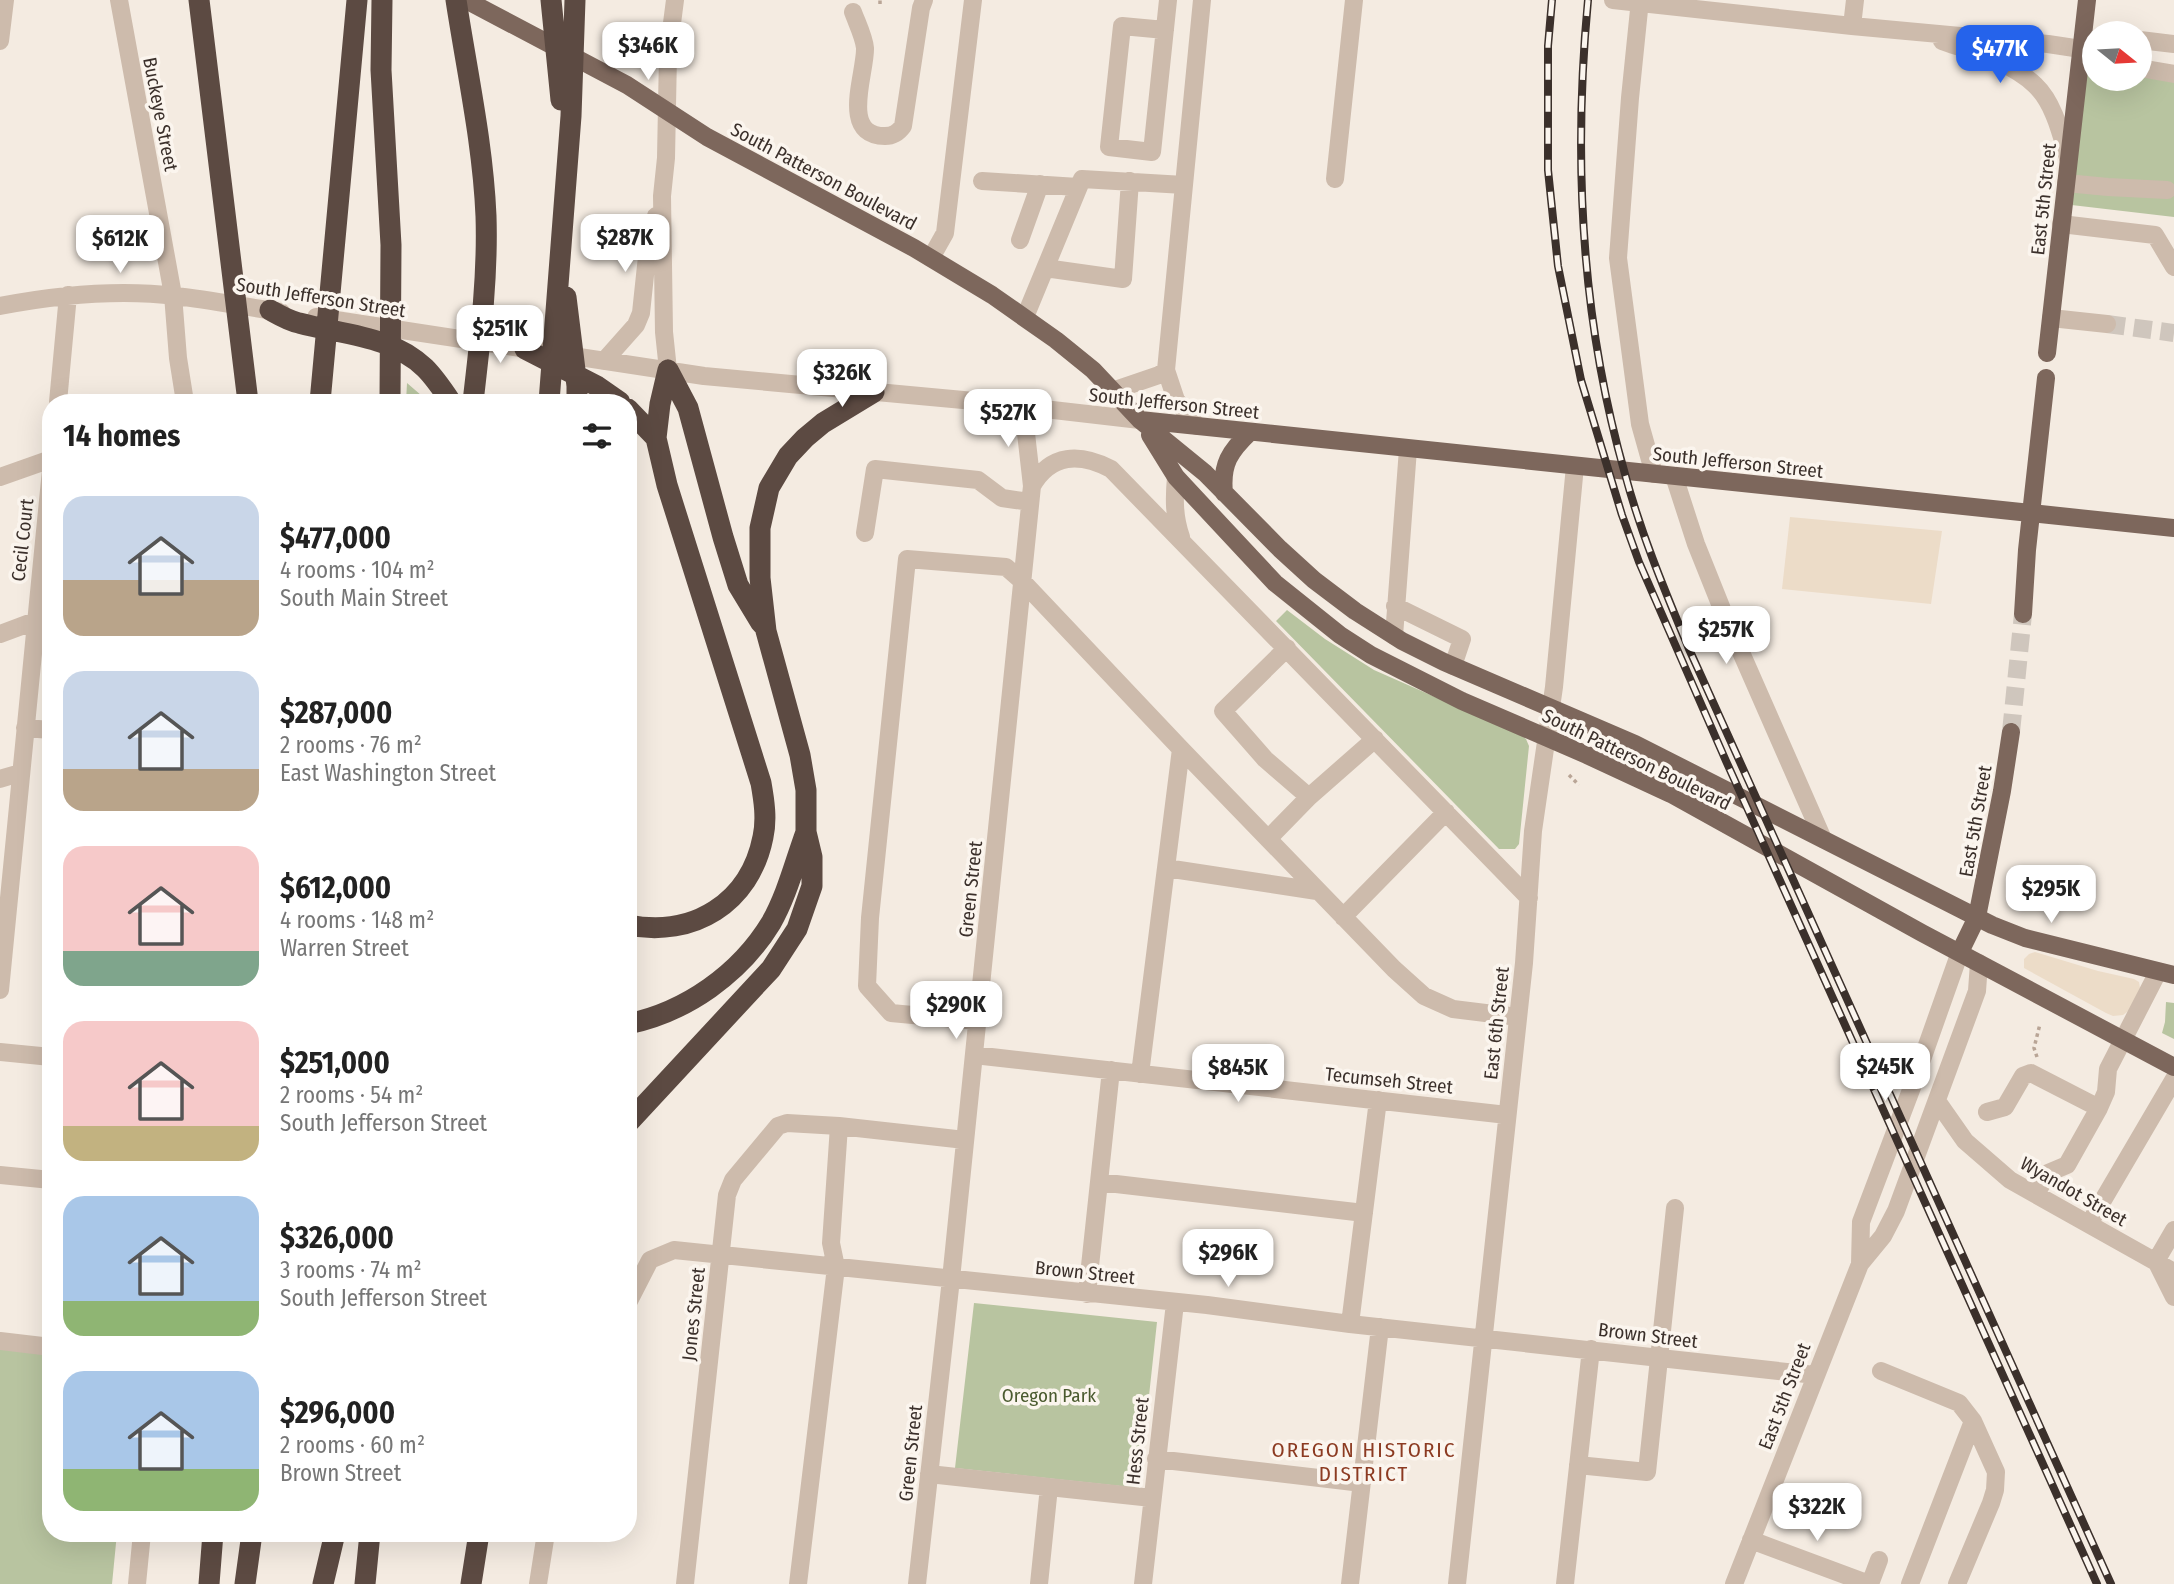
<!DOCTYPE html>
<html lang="en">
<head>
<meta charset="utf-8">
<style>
  :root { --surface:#fff; --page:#f2f2f2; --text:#222; --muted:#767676; --accent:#2563eb }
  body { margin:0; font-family:"Fira Sans Condensed",sans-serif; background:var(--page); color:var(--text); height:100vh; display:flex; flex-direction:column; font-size:26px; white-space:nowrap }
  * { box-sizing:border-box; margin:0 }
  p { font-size:23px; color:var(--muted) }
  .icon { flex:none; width:38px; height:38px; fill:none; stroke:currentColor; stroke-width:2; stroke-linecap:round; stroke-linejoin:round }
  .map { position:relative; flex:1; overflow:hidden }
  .drawer { position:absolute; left:42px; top:394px; width:595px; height:1148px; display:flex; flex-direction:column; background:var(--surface); border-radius:28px; box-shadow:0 7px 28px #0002 }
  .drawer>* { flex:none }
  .needle { width:46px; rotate:108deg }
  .fabs { position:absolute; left:2082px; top:21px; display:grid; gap:14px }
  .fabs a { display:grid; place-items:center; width:70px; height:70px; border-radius:50%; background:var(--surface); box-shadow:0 7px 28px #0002; font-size:35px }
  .price { position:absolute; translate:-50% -60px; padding:0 16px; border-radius:14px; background:#fff; color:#222; font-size:23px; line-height:46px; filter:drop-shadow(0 2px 4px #0008) }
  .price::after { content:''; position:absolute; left:50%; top:42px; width:21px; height:16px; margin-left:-10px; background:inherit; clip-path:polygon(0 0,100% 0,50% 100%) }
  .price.selected { background:var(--accent); color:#fff }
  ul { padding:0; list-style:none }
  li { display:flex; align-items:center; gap:21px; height:175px; padding:0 21px }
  li span { display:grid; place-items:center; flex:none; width:196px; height:140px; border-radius:21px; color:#555 }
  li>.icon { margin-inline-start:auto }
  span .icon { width:84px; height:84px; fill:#fffc; stroke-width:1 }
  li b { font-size:30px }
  h2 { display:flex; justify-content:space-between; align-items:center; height:84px; padding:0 21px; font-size:30px }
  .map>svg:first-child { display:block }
  .green { fill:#b8c4a0 }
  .plaza { fill:#ecdcc8 }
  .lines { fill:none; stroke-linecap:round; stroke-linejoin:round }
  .minor-tunnel { stroke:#cfc6bd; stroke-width:18; stroke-dasharray:18 9; stroke-linecap:butt }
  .major-tunnel { stroke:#cfc6bd; stroke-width:18; stroke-dasharray:18 9; stroke-linecap:butt }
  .path { stroke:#b9a596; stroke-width:3.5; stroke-dasharray:3.5 3.5; stroke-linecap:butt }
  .minor { stroke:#cdbbac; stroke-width:18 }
  .major { stroke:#7d675c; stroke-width:18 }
  .highway { stroke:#5c4a42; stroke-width:21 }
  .rail-casing { stroke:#3b302b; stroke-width:8 }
  .rail { stroke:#fbf5ee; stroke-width:5; stroke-dasharray:16; stroke-linecap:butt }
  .labels { text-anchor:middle; stroke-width:7; stroke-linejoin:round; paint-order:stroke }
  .street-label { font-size:19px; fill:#3b302b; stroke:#fbf5ee }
  .park-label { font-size:19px; fill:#4a5a2e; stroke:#fbf5ee }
  .neighbourhood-label { font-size:21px; letter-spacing:2px; fill:#8c3b22; stroke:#fbf5ee }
</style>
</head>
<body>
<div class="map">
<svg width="2174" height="1584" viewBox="0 0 2174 1584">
  <rect width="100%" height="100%" fill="#f4ebe1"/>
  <path class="green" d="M 2081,49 L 2095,55 L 2095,79 L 2140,79 L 2140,68 L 2174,74 L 2174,217 L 2063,204 Z
    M 407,383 L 429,402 L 406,402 Z
    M 1287,610 L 1325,639 L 1374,670 L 1519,734 L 1526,739 L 1529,746 L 1519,844 L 1515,849 L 1499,849 L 1276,621 Z
    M 2166,1002 L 2174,1003 L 2174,1039 L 2162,1033 L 2165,1022 Z
    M 974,1303 L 1157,1322 L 1139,1488 L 955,1468 Z
    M 0,1342 L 51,1350 L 51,1533 L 117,1533 L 112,1584 L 0,1584 Z"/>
  <path class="plaza" d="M 1790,517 L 1942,531 L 1931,604 L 1782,589 Z
    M 2035,952 L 2098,971 L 2134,979 L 2139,982 L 2140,988 L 2131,1009 L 2123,1015 L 2113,1016 L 2106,1013 L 2024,968 L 2024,959 L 2029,954 Z"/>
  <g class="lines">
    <path class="minor-tunnel" d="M 2107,324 L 2174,333"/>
    <path class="major-tunnel" d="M 2011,732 L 2023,614"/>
    <path class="path" d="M 880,4 L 880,0
      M 1569,775 L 1579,785
      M 2037,1057 L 2034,1048 L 2040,1024"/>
    <path class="minor" d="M 119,0 L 173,295 L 178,358 L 185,402
      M 1613,0 L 1852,26 L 2048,44 L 2081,49 L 2095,55
      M 1640,0 L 1630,98 L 1618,258 L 1640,424 L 1654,474
      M 853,12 C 857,23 864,37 865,48 C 866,73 839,136 885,136 C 893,136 898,133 903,126 L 921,8 L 924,0
      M 1852,26 L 1855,0
      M 1165,30 L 1122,26 L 1109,147 L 1152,152 L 1168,0
      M 2140,40 L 2174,44
      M 0,41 L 5,0
      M 1942,41 C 1973,52 2011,62 2035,85 C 2054,103 2061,134 2068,158
      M 2140,68 L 2174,74
      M 1335,179 L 1354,0
      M 982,181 L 1078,187
      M 2066,183 L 2108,187 L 2167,190
      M 2061,224 L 2155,235 L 2174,267
      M 1020,240 L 1040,184
      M 931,258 L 945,233 L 973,0
      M 1045,268 L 1123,279 L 1130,181
      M 0,306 C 57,295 118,289 176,296 C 211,300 246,307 281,312
      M 316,317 L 704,376 L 974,401 L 1140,420
      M 1025,317 L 1082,179 L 1184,185
      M 2051,318 L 2107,324
      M 604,361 L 636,325 L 641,313 L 648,247 L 656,216
      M 668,370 L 664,332 L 662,196 L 666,158 L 668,54 L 675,0
      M 1112,391 L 1159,375 L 1166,370
      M 58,402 L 68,295
      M 1197,426 L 1176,400 L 1166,370 L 1202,0
      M 1674,476 L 1696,544 L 1722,609 L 1823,839
      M 0,477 L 51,459
      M 1176,477 C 1174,499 1174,517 1181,537
      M 1032,486 C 1051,453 1080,453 1111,469 L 1529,898
      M 865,533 L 875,469 L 978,480 L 1002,498 L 1030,502
      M 1395,606 L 1462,639 L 1453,666
      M 0,634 L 35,621 L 51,622
      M 1394,636 L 1408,449
      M 1287,648 L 1223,711 L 1265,759 L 1309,797
      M 25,728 L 51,730
      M 0,779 L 20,773
      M 1268,839 L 1309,797 L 1375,739
      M 1166,868 L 1317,891
      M 1343,917 L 1446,812
      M 0,990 L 51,470
      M 977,1021 L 891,1013 L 867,986 L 870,918 L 907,559 L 1006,567 L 1022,581 L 1181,749 L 1394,969 L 1424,996 L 1453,1009 L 1518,1017
      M 0,1052 L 51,1057
      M 974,1055 L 1507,1115
      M 1140,1074 L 1181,749
      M 1937,1101 L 1965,1141 L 2010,1180 L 2174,1272
      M 1987,1112 L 2005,1107 L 2023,1076 L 2031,1073 L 2099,1108
      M 0,1175 L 51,1180
      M 1099,1182 L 1364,1213
      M 2036,1194 L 2048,1173 L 2067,1165 L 2099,1108 L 2106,1092 L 2108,1069 L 2158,972
      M 2089,1224 L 2174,1079
      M 2174,1230 L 2156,1261 L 2174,1297
      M 1860,1264 L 1861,1222 L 1914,1082 L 1960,952
      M 1087,1294 L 1111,1070
      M 628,1303 L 650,1260 L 674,1250 L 1207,1305 L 1350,1324 L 1815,1375
      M 1350,1324 L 1378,1100
      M 0,1341 L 51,1347
      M 1881,1371 L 1959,1403 L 1973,1421 L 1996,1472 L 1995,1490 L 1991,1503 L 1957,1584
      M 1156,1459 L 1362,1483
      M 1578,1465 L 1647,1472 L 1675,1208
      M 929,1474 L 1049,1487
      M 1751,1540 L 1869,1584
      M 137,1584 L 142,1533
      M 538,1584 L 546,1533
      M 685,1584 L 727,1195 L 733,1180 L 778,1126 L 787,1123 L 839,1126
      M 798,1584 L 836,1267 L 831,1243 L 839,1126 L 965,1140
      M 917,1584 L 951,1279 L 1032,486 L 1023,407
      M 1039,1584 L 1049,1487 L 1152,1498
      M 1143,1584 L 1175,1303
      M 1350,1584 L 1380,1327
      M 1457,1584 L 1524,963 L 1533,831 L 1554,687 L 1575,466
      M 1565,1584 L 1591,1349
      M 1734,1584 L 1860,1264 L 1883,1236 L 1896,1211 L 1977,991 L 1979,963
      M 1870,1584 L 1879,1560
      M 1910,1584 L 1973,1421"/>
    <path class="major" d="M 466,0 L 627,85 L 707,137 L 914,248 L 992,295 L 1056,340 L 1093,370 L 1140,420 L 1205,473 L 1280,549 L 1314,580 L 1355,611 L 1402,641 L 1444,662 L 1635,744 L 1992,925 L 2025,938 L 2174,975
      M 2047,353 L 2087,0
      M 1140,420 L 2174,528
      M 1150,435 L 1176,477 L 1275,583 L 1340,635 L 1371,655 L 1462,701 L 1587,755 L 1671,794 L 1922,933 L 2174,1067
      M 1224,493 C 1221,464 1230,451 1250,432
      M 2023,614 L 2027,550 L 2046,378
      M 1960,952 L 1977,917 L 2002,791 L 2011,732"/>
    <path class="highway" d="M 199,0 L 248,402
      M 382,0 L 381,70 L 391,245 L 390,402
      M 456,0 C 467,72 483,144 486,216 C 488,278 480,341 473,402
      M 551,0 L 561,100
      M 566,297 L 577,386 L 577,402
      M 270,310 C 279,315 289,321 299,323 C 343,335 390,335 425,368 C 435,378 443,390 451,402
      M 525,349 L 597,386 L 620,402
      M 668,370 L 688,408 L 723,537 L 738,585 L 761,623
      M 320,402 L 357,0
      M 549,402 L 571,116 L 575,0
      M 628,409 L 656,438
      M 628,925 C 693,938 750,903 763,837 C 767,819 764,800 761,783 L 667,485 L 656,438 L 660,404 L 668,370
      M 628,1024 C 686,1012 740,974 771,923 C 787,895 795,862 806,832
      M 628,1123 L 771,969 L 797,929 L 812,886 L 812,857 L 806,832 L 806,790 L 800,755 L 766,631 L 760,578 L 760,528 L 769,488 L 788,456 L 805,438 L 823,423 L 874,392
      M 209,1584 L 213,1533
      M 245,1584 L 252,1533
      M 323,1584 L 335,1533
      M 365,1584 L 370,1533
      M 471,1584 L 479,1533"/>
    <g class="rail-casing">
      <path id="rail" d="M 1552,0 L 1548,46 L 1548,170 L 1558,266 L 1581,380 L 1622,515 L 1639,562 L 1726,761 L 2097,1584
        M 1588,0 C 1573,159 1581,320 1625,474 C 1641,534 1665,591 1689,649 L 2111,1584"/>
    </g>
    <use href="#rail" class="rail"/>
  </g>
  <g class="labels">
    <g class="street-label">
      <text transform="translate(161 114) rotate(79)" y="7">Buckeye Street</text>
      <text transform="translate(824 176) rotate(28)" y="7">South Patterson Boulevard</text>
      <text transform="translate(2043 199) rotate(-84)" y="7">East 5th Street</text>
      <text transform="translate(321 297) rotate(9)" y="7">South Jefferson Street</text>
      <text transform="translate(1174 403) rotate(6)" y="7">South Jefferson Street</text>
      <text transform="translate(1738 462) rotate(6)" y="7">South Jefferson Street</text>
      <text transform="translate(22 540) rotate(-84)" y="7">Cecil Court</text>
      <text transform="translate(1637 759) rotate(26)" y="7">South Patterson Boulevard</text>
      <text transform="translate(1975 821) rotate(-80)" y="7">East 5th Street</text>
      <text transform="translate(970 889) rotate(-84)" y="7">Green Street</text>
      <text transform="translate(1496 1023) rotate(-84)" y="7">East 6th Street</text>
      <text transform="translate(1389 1080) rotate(6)" y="7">Tecumseh Street</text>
      <text transform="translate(2074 1191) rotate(30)" y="7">Wyandot Street</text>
      <text transform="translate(1085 1272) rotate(6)" y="7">Brown Street</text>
      <text transform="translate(693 1314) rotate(-84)" y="7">Jones Street</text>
      <text transform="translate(1648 1335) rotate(7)" y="7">Brown Street</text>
      <text transform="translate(1784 1396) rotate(-69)" y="7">East 5th Street</text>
      <text transform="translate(1137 1441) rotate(-84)" y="7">Hess Street</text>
      <text transform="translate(910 1453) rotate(-84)" y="7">Green Street</text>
    </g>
    <g class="park-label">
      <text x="1049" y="1402">Oregon Park</text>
    </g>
    <g class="neighbourhood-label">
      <text x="1364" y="1457">OREGON HISTORIC<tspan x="1364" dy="24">DISTRICT</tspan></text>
    </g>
  </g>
</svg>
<div class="fabs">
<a><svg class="needle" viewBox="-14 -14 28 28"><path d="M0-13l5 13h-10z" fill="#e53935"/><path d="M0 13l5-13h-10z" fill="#767676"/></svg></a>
</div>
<b class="price" style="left:648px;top:82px">$346K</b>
<b class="price selected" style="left:2000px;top:85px">$477K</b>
<b class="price" style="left:625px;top:274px">$287K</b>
<b class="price" style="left:120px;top:275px">$612K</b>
<b class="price" style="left:500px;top:365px">$251K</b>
<b class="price" style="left:842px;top:409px">$326K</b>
<b class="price" style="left:1008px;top:449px">$527K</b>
<b class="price" style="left:1726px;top:666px">$257K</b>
<b class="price" style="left:2051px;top:925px">$295K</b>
<b class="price" style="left:956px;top:1041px">$290K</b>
<b class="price" style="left:1885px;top:1103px">$245K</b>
<b class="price" style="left:1238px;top:1104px">$845K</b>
<b class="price" style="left:1228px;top:1289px">$296K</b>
<b class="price" style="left:1817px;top:1543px">$322K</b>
<section class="drawer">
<h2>14 homes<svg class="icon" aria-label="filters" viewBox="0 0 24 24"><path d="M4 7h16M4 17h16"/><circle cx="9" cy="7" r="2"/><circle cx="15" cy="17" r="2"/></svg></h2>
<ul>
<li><span style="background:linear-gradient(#c9d6e8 60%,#b9a48a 0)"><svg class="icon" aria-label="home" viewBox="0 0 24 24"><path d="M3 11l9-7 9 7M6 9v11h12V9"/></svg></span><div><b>$477,000</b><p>4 rooms · 104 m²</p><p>South Main Street</p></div></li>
<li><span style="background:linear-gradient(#c9d6e8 70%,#b9a48a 0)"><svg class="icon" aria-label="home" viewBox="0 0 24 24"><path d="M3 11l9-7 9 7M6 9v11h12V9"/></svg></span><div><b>$287,000</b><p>2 rooms · 76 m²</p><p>East Washington Street</p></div></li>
<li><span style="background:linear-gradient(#f6c9c9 75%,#7fa58c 0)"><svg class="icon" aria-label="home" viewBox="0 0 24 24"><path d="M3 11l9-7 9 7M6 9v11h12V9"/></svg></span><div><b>$612,000</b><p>4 rooms · 148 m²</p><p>Warren Street</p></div></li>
<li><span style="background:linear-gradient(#f6c9c9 75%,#c2b280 0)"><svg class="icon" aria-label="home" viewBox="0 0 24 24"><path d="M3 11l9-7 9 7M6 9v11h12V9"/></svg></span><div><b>$251,000</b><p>2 rooms · 54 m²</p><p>South Jefferson Street</p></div></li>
<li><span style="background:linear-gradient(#a9c7e8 75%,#8fb573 0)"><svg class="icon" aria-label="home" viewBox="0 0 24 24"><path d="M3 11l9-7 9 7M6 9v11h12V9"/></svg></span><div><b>$326,000</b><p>3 rooms · 74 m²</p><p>South Jefferson Street</p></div></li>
<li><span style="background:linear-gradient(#a9c7e8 70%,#8fb573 0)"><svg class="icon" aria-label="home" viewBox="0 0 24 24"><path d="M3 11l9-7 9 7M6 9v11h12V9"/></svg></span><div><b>$296,000</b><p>2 rooms · 60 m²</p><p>Brown Street</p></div></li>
</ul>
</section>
</div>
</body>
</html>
